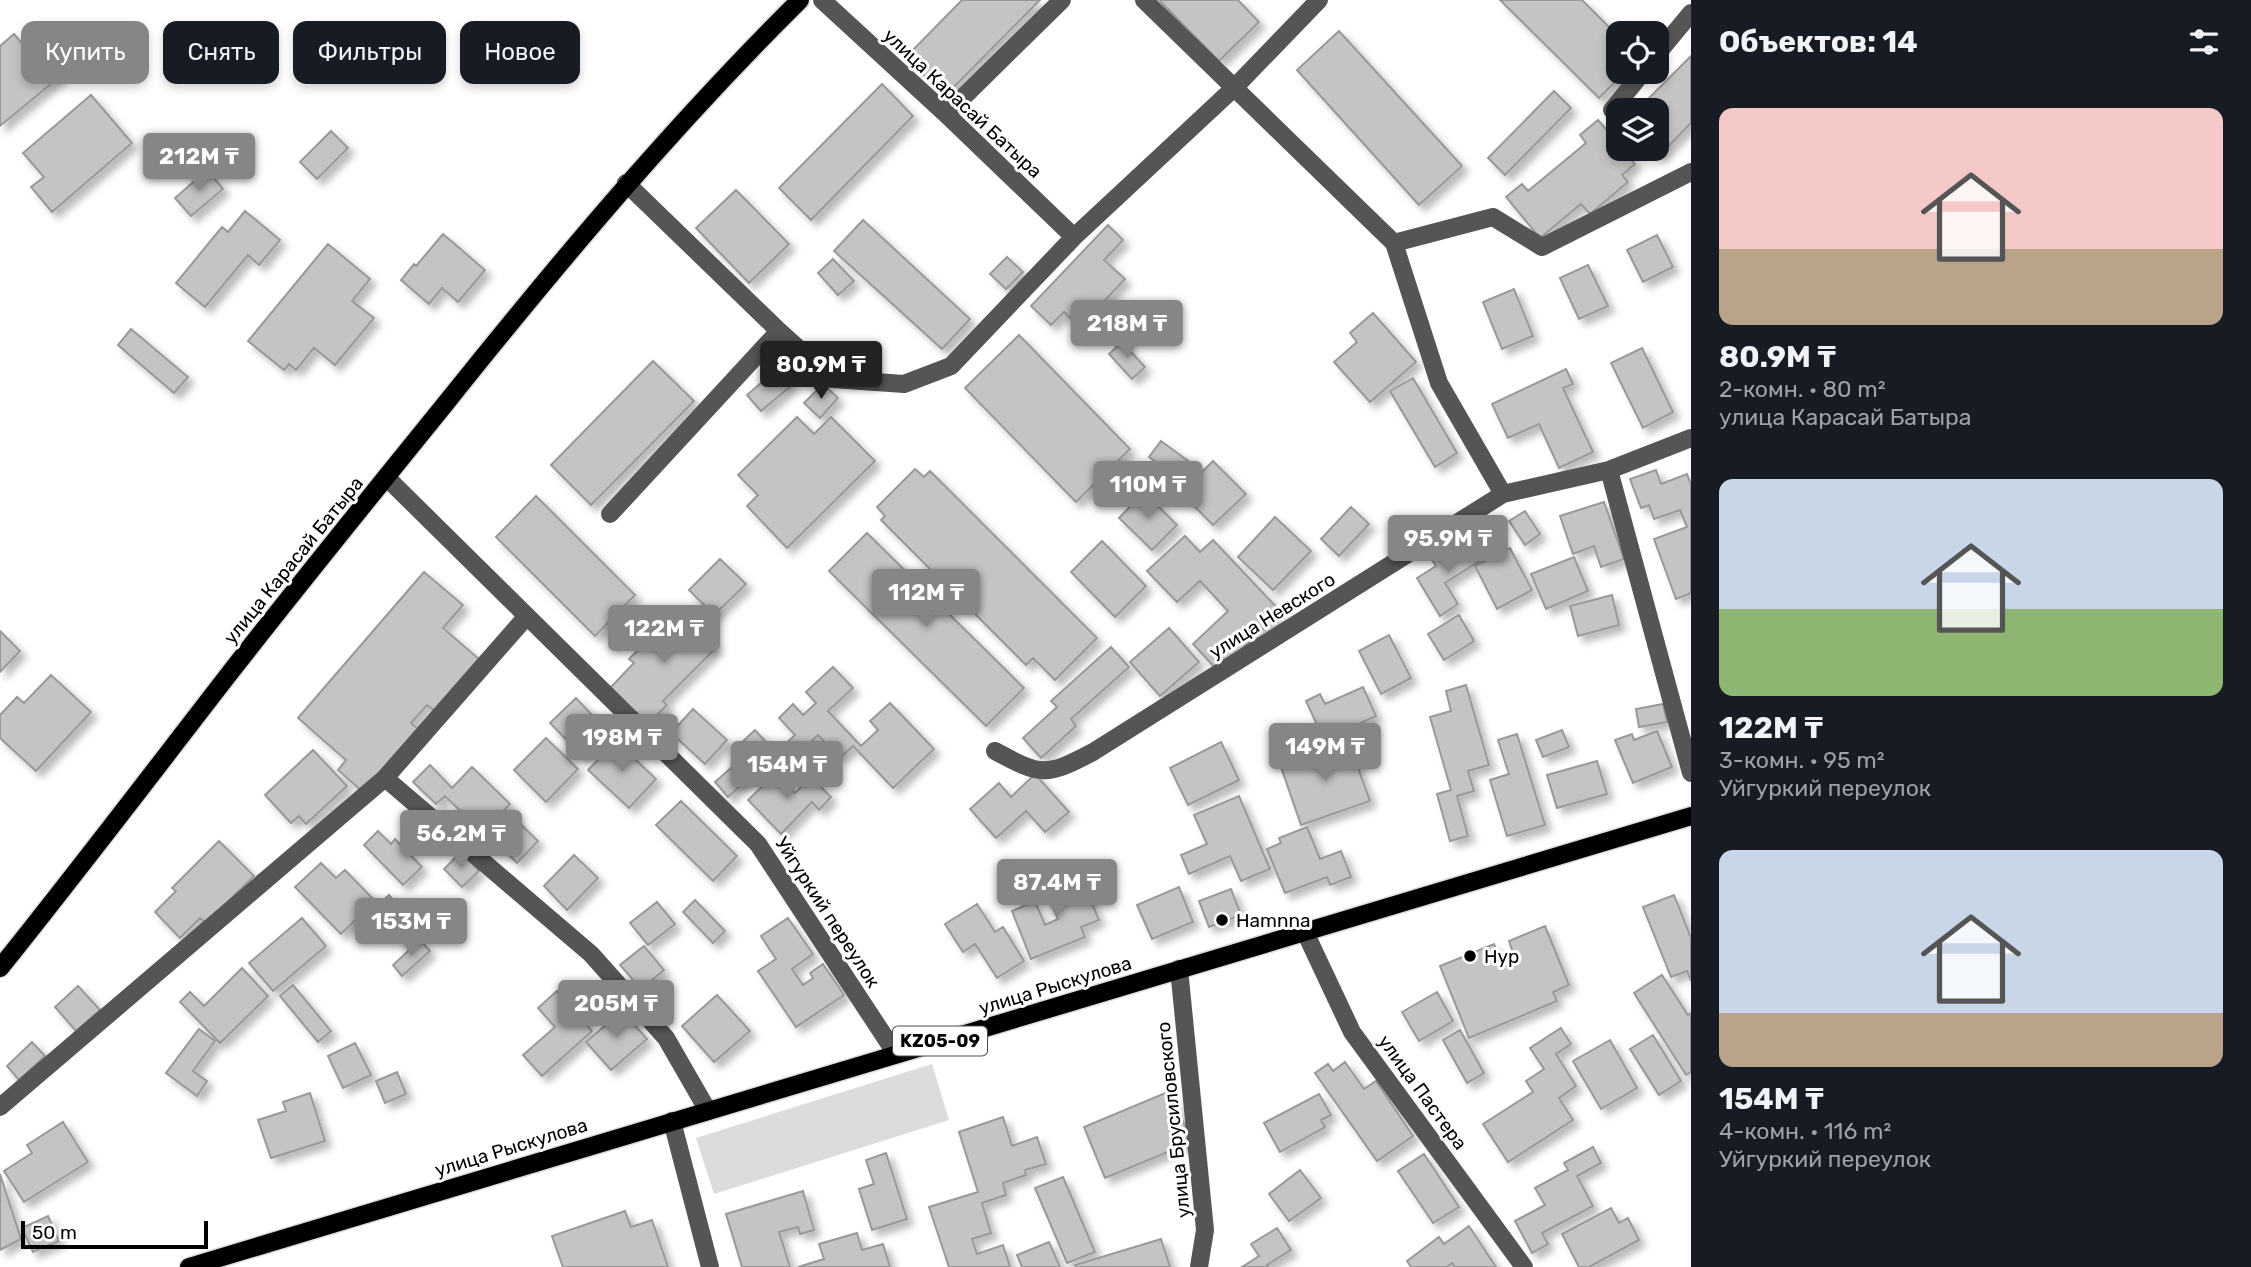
<!DOCTYPE html>
<html lang="ru">
<head>
<meta charset="utf-8">
<style>
  :root { --surface:#171b24; --page:#20242c; --text:#f1f3f6; --muted:#9ea1a6; --accent:#858687 }
  body { margin:0; font-family:Rubik,sans-serif; background:var(--page); color:var(--text); height:100vh; display:flex; flex-direction:column; font-size:26px; white-space:nowrap }
  * { box-sizing:border-box; margin:0 }
  p { font-size:23px; color:var(--muted) }
  .icon { flex:none; width:38px; height:38px; fill:none; stroke:currentColor; stroke-width:2; stroke-linecap:round; stroke-linejoin:round }
  .map { position:relative; flex:1; overflow:hidden }
  .side { display:flex; flex-direction:column; background:var(--surface); width:560px }
  .side>* { flex:none }
  .guide { position:absolute; left:21px; top:21px; width:665px; height:63px; display:flex; gap:14px }
  .controls { position:absolute; left:1606px; top:21px; display:grid; gap:14px }
  .controls a { display:grid; place-items:center; width:63px; height:63px; border-radius:14px; background:var(--surface); box-shadow:0 4px 10px #0003; font-size:35px }
  .scale { position:absolute; left:21px; bottom:18px; width:187px; box-sizing:border-box; padding-left:7px; border:4px solid #000; border-top:0; font-size:19px; line-height:24px; white-space:nowrap; color:#000; -webkit-text-stroke:5px #fff; paint-order:stroke }
  .price { position:absolute; translate:-50% -60px; padding:0 16px; border-radius:7px; background:var(--accent); color:#fff; font-size:23px; line-height:46px; filter:drop-shadow(0 2px 4px #0008) }
  .price::after { content:''; position:absolute; left:50%; top:42px; width:21px; height:16px; margin-left:-10px; background:inherit; clip-path:polygon(0 0,100% 0,50% 100%) }
  .price.active { background:#222; color:#fff }
  ul { padding:0; list-style:none }
  li { display:grid; align-content:center; gap:14px; height:371px; padding:0 28px }
  li span { display:grid; place-items:center; height:217px; border-radius:14px; color:#555 }
  li>.icon { margin-inline-start:auto }
  span .icon { width:126px; height:126px; fill:#fffc; stroke-width:1 }
  li b { font-size:30px }
  h2 { display:flex; justify-content:space-between; align-items:center; height:84px; padding:0 28px; font-size:30px }
  .chip { padding:0 24px; border-radius:14px; background:var(--surface); box-shadow:0 4px 10px #0003; font-size:24px; line-height:63px }
  .chip.active { background:var(--accent); color:#fff }
  main { display:flex; flex:1; min-height:0 }
  .map>svg:first-child { display:block }
  .green { fill:#dcdcdc }
  .building { fill:#c4c4c4; stroke:#999; stroke-width:2; filter:url(#shadow) }
  .lines { fill:none; stroke-linecap:round; stroke-linejoin:round }
  .major-casing { stroke:#dbdbdb; stroke-width:21 }
  .minor { stroke:#555; stroke-width:18 }
  .major { stroke:#000; stroke-width:18 }
  .poi-dot { fill:#000; stroke:#fff; stroke-width:2.5 }
  .labels { text-anchor:middle; stroke-width:6; stroke-linejoin:round; paint-order:stroke }
  .shield { fill:#fff; stroke:#4c4c4c; stroke-width:2 }
  .shield-label { font-size:18px; font-weight:bold; fill:#000 }
  .street-label { font-size:19px; fill:#000; stroke:#fff }
  .poi-label { font-size:19px; fill:#000; stroke:#fff; text-anchor:start }
</style>
</head>
<body>
<main>
<div class="map">
<svg width="1691" height="1267" viewBox="0 0 1691 1267">
  <defs>
    <filter id="shadow"><feDropShadow dx="6" dy="6" stdDeviation="3.5" flood-color="#0004"/></filter>
  </defs>
  <rect width="100%" height="100%" fill="#fff"/>
  <path class="green" d="M 932,1064 L 949,1120 L 714,1194 L 696,1138 Z"/>
  <path class="building" d="M 962,0 L 1040,0 L 945,96 L 906,57 Z
    M 1159,0 L 1238,0 L 1259,22 L 1219,61 Z
    M 1500,0 L 1582,0 L 1619,37 L 1619,72 L 1625,72 L 1599,98 Z
    M 1339,31 L 1462,166 L 1419,205 L 1297,70 Z
    M 14,34 L 28,51 L 37,43 L 63,74 L 0,126 L 0,46 Z
    M 1691,56 L 1691,123 L 1659,156 L 1652,149 L 1657,149 L 1657,110 L 1637,110 Z
    M 882,84 L 913,116 L 811,220 L 779,188 Z
    M 1554,91 L 1571,108 L 1505,175 L 1488,158 Z
    M 91,95 L 132,143 L 52,212 L 31,187 L 44,177 L 23,153 Z
    M 1598,120 L 1619,144 L 1619,149 L 1622,149 L 1635,164 L 1622,175 L 1628,182 L 1590,214 L 1581,204 L 1540,238 L 1506,197 L 1522,184 L 1528,191 L 1586,143 L 1580,135 Z
    M 331,131 L 348,148 L 317,179 L 300,162 Z
    M 207,170 L 223,189 L 191,216 L 175,198 Z
    M 736,190 L 789,244 L 749,283 L 696,228 Z
    M 245,211 L 280,240 L 259,265 L 248,255 L 205,307 L 176,283 L 222,227 L 228,232 Z
    M 863,220 L 970,319 L 942,349 L 834,251 Z
    M 1108,225 L 1123,240 L 1104,260 L 1125,279 L 1080,327 L 1064,312 L 1051,325 L 1031,306 Z
    M 443,234 L 485,270 L 458,302 L 442,288 L 429,304 L 401,280 L 414,264 L 416,266 Z
    M 1657,235 L 1673,267 L 1643,282 L 1627,250 Z
    M 328,244 L 370,279 L 352,301 L 374,318 L 335,365 L 314,348 L 296,370 L 289,364 L 284,370 L 248,341 Z
    M 1007,257 L 1023,272 L 1006,289 L 990,274 Z
    M 833,259 L 854,281 L 838,295 L 818,273 Z
    M 1588,265 L 1608,306 L 1579,319 L 1560,278 Z
    M 1514,289 L 1533,336 L 1502,349 L 1483,302 Z
    M 1373,313 L 1416,362 L 1370,402 L 1334,362 L 1357,342 L 1350,333 Z
    M 131,329 L 188,377 L 174,393 L 118,345 Z
    M 1019,335 L 1130,449 L 1076,502 L 965,388 Z
    M 1122,342 L 1145,367 L 1132,379 L 1109,354 Z
    M 1642,348 L 1673,412 L 1643,428 L 1611,363 Z
    M 653,361 L 694,401 L 591,505 L 551,465 Z
    M 777,369 L 791,386 L 761,411 L 747,395 Z
    M 1566,369 L 1573,384 L 1563,388 L 1593,452 L 1559,468 L 1539,424 L 1508,438 L 1492,404 Z
    M 1413,378 L 1457,453 L 1435,467 L 1390,391 Z
    M 823,384 L 838,398 L 820,418 L 804,403 Z
    M 797,417 L 814,434 L 831,417 L 875,461 L 787,548 L 747,506 L 758,495 L 738,475 Z
    M 1161,441 L 1195,466 L 1183,482 L 1149,457 Z
    M 1213,461 L 1246,494 L 1213,525 L 1181,493 Z
    M 915,469 L 924,477 L 930,471 L 1097,638 L 1055,680 L 1033,658 L 1026,665 L 881,520 L 885,516 L 877,507 Z
    M 1656,470 L 1661,484 L 1687,474 L 1691,485 L 1691,593 L 1676,599 L 1654,539 L 1687,527 L 1680,510 L 1654,519 L 1649,505 L 1641,508 L 1630,479 Z
    M 1144,492 L 1177,525 L 1152,550 L 1119,518 Z
    M 536,496 L 635,595 L 595,636 L 496,537 Z
    M 1604,502 L 1624,559 L 1601,567 L 1594,546 L 1573,554 L 1560,516 Z
    M 1351,507 L 1369,524 L 1339,556 L 1321,539 Z
    M 1525,511 L 1540,534 L 1525,545 L 1509,521 Z
    M 1275,517 L 1311,551 L 1273,590 L 1238,557 Z
    M 867,533 L 1024,688 L 986,726 L 829,571 Z
    M 1185,536 L 1200,552 L 1213,540 L 1281,612 L 1218,671 L 1193,644 L 1228,611 L 1200,581 L 1177,602 L 1147,571 Z
    M 1467,538 L 1481,560 L 1445,583 L 1458,604 L 1440,616 L 1417,578 L 1436,566 L 1432,560 Z
    M 1102,541 L 1146,586 L 1115,617 L 1071,572 Z
    M 1510,548 L 1532,590 L 1497,609 L 1475,566 Z
    M 1574,557 L 1588,591 L 1546,609 L 1531,574 Z
    M 720,559 L 746,584 L 714,615 L 689,590 Z
    M 424,572 L 463,605 L 443,628 L 479,659 L 435,711 L 427,705 L 411,723 L 418,729 L 363,792 L 338,770 L 346,760 L 298,718 Z
    M 1612,595 L 1619,625 L 1578,636 L 1570,606 Z
    M 696,607 L 710,622 L 701,631 L 717,647 L 663,701 L 667,705 L 647,725 L 610,688 L 634,663 L 629,659 L 668,620 L 676,627 Z
    M 1459,615 L 1474,641 L 1444,660 L 1428,634 Z
    M 1169,628 L 1199,662 L 1160,696 L 1130,662 Z
    M 0,631 L 20,651 L 0,672 Z
    M 1389,635 L 1411,678 L 1381,694 L 1359,651 Z
    M 1111,647 L 1129,667 L 1071,719 L 1076,726 L 1041,758 L 1023,738 L 1057,707 L 1051,701 Z
    M 833,667 L 853,688 L 828,711 L 861,746 L 878,730 L 870,721 L 890,703 L 934,749 L 893,788 L 853,746 L 840,758 L 818,735 L 795,757 L 784,745 L 795,735 L 779,718 L 793,704 L 803,715 L 816,703 L 806,692 Z
    M 51,675 L 91,712 L 36,771 L 0,738 L 0,715 L 17,697 L 24,703 Z
    M 1466,685 L 1489,765 L 1468,771 L 1474,791 L 1457,796 L 1468,836 L 1450,841 L 1437,794 L 1451,790 L 1430,717 L 1451,711 L 1446,691 Z
    M 1363,687 L 1376,716 L 1324,740 L 1306,701 L 1320,694 L 1325,704 Z
    M 576,698 L 607,731 L 582,756 L 550,723 Z
    M 1663,704 L 1667,722 L 1639,727 L 1636,709 Z
    M 693,709 L 727,740 L 705,764 L 671,733 Z
    M 755,730 L 776,753 L 728,797 L 715,782 L 742,758 L 734,750 Z
    M 1562,730 L 1569,747 L 1543,757 L 1536,740 Z
    M 1657,731 L 1672,767 L 1633,783 L 1615,740 L 1632,734 L 1634,740 Z
    M 1517,734 L 1545,825 L 1507,836 L 1490,780 L 1509,774 L 1498,740 Z
    M 546,738 L 578,769 L 546,802 L 514,770 Z
    M 1348,740 L 1370,801 L 1301,825 L 1280,764 Z
    M 616,741 L 656,779 L 629,808 L 588,770 Z
    M 1221,742 L 1239,780 L 1188,805 L 1170,768 Z
    M 313,750 L 347,786 L 306,824 L 299,816 L 291,823 L 265,795 Z
    M 1597,761 L 1607,794 L 1557,808 L 1547,775 Z
    M 430,765 L 452,788 L 472,767 L 510,804 L 483,833 L 445,796 L 436,804 L 413,782 Z
    M 775,774 L 795,793 L 811,777 L 831,797 L 819,810 L 812,802 L 781,834 L 748,800 Z
    M 1035,774 L 1069,812 L 1045,832 L 1026,811 L 996,838 L 970,809 L 999,783 L 1011,797 Z
    M 1239,796 L 1270,869 L 1241,881 L 1230,856 L 1189,874 L 1181,855 L 1207,844 L 1194,815 Z
    M 681,801 L 737,856 L 713,881 L 656,825 Z
    M 512,816 L 538,841 L 517,863 L 491,837 Z
    M 1307,827 L 1320,859 L 1341,851 L 1351,877 L 1330,885 L 1327,877 L 1285,893 L 1267,849 L 1281,843 L 1279,838 Z
    M 378,831 L 391,844 L 395,839 L 422,867 L 403,885 L 364,845 Z
    M 219,841 L 254,876 L 206,923 L 200,918 L 180,938 L 155,912 L 176,891 L 172,888 Z
    M 461,852 L 479,871 L 462,887 L 444,869 Z
    M 574,855 L 598,878 L 567,910 L 544,886 Z
    M 321,863 L 336,878 L 345,870 L 375,901 L 341,934 L 295,887 Z
    M 1077,868 L 1099,920 L 1081,927 L 1085,937 L 1031,959 L 1012,911 L 1035,901 L 1045,925 L 1058,919 L 1053,908 L 1070,901 L 1060,876 Z
    M 1179,887 L 1193,922 L 1152,939 L 1137,905 Z
    M 1231,889 L 1241,915 L 1209,927 L 1199,901 Z
    M 389,895 L 402,910 L 379,931 L 366,916 Z
    M 1674,895 L 1691,938 L 1691,981 L 1687,971 L 1671,977 L 1643,907 Z
    M 695,900 L 725,931 L 713,943 L 683,912 Z
    M 657,902 L 675,924 L 648,945 L 630,923 Z
    M 977,904 L 995,932 L 1003,927 L 1024,961 L 997,978 L 975,944 L 963,952 L 945,924 Z
    M 302,918 L 326,946 L 273,991 L 249,963 Z
    M 788,918 L 813,954 L 792,969 L 803,985 L 813,978 L 810,973 L 823,964 L 844,995 L 796,1027 L 758,971 L 776,959 L 761,936 Z
    M 1545,926 L 1569,985 L 1553,992 L 1557,1001 L 1469,1038 L 1440,966 L 1494,944 L 1501,961 L 1514,956 L 1509,941 Z
    M 420,940 L 430,951 L 402,976 L 393,965 Z
    M 644,946 L 664,970 L 641,989 L 620,965 Z
    M 242,968 L 268,996 L 220,1043 L 180,1002 L 190,992 L 204,1006 Z
    M 1662,975 L 1688,1015 L 1691,1013 L 1691,1072 L 1686,1075 L 1634,993 Z
    M 293,985 L 331,1031 L 318,1042 L 280,996 Z
    M 78,986 L 100,1010 L 76,1031 L 55,1007 Z
    M 557,991 L 592,1031 L 542,1076 L 523,1055 L 555,1027 L 538,1008 Z
    M 1437,992 L 1453,1021 L 1419,1041 L 1402,1012 Z
    M 717,995 L 750,1031 L 714,1062 L 682,1026 Z
    M 622,1011 L 647,1039 L 611,1070 L 586,1042 Z
    M 1561,1028 L 1571,1044 L 1556,1054 L 1576,1086 L 1559,1098 L 1573,1120 L 1508,1162 L 1483,1124 L 1533,1092 L 1526,1081 L 1544,1069 L 1530,1048 Z
    M 199,1029 L 215,1041 L 193,1071 L 207,1081 L 197,1096 L 166,1073 Z
    M 1460,1030 L 1484,1073 L 1467,1083 L 1443,1040 Z
    M 1653,1035 L 1681,1081 L 1659,1095 L 1630,1049 Z
    M 1610,1040 L 1637,1088 L 1601,1109 L 1573,1061 Z
    M 32,1042 L 45,1056 L 19,1080 L 7,1066 Z
    M 355,1043 L 371,1075 L 343,1088 L 328,1056 Z
    M 1345,1062 L 1364,1089 L 1376,1081 L 1413,1136 L 1377,1161 L 1315,1073 L 1328,1064 L 1333,1071 Z
    M 397,1072 L 406,1094 L 385,1103 L 376,1081 Z
    M 1170,1091 L 1192,1142 L 1105,1178 L 1084,1127 Z
    M 310,1093 L 325,1141 L 271,1158 L 258,1120 L 286,1111 L 283,1102 Z
    M 1319,1094 L 1331,1115 L 1321,1120 L 1325,1127 L 1280,1152 L 1264,1123 Z
    M 1003,1117 L 1012,1146 L 1037,1137 L 1046,1164 L 1025,1170 L 1026,1175 L 1003,1183 L 1006,1195 L 982,1203 L 991,1233 L 972,1239 L 977,1254 L 1003,1245 L 1010,1267 L 949,1267 L 929,1207 L 978,1192 L 959,1132 Z
    M 63,1122 L 88,1162 L 24,1202 L 4,1171 L 32,1153 L 27,1145 Z
    M 1593,1147 L 1601,1163 L 1577,1176 L 1593,1206 L 1542,1233 L 1548,1244 L 1532,1253 L 1515,1221 L 1545,1205 L 1535,1188 L 1568,1170 L 1564,1163 Z
    M 886,1153 L 907,1219 L 872,1230 L 859,1189 L 874,1184 L 866,1160 Z
    M 1424,1154 L 1459,1207 L 1433,1223 L 1398,1171 Z
    M 1300,1170 L 1321,1198 L 1289,1221 L 1269,1194 Z
    M 0,1174 L 21,1239 L 0,1250 Z
    M 1063,1177 L 1095,1252 L 1067,1263 L 1035,1188 Z
    M 803,1191 L 814,1230 L 800,1234 L 798,1227 L 779,1232 L 790,1267 L 742,1267 L 726,1214 Z
    M 1611,1208 L 1619,1223 L 1628,1218 L 1639,1240 L 1589,1267 L 1579,1267 L 1562,1234 Z
    M 625,1211 L 631,1227 L 652,1220 L 668,1267 L 563,1267 L 552,1236 Z
    M 48,1216 L 59,1241 L 33,1252 L 22,1228 Z
    M 1469,1226 L 1496,1267 L 1455,1267 L 1452,1263 L 1447,1267 L 1411,1267 L 1407,1261 L 1439,1237 L 1444,1244 Z
    M 1277,1228 L 1291,1250 L 1267,1265 L 1269,1267 L 1242,1267 L 1259,1256 L 1251,1244 Z
    M 857,1233 L 862,1250 L 883,1244 L 890,1267 L 798,1267 L 824,1259 L 819,1244 Z
    M 1161,1239 L 1170,1267 L 1076,1267 L 1075,1265 Z
    M 1049,1242 L 1060,1267 L 1022,1267 L 1017,1255 Z"/>
  <g class="lines">
    <g class="major-casing">
      <path id="major" d="M 0,968 C 78,871 153,772 229,674 C 300,583 373,493 446,403 C 558,263 672,127 800,0
        M 189,1267 L 1691,816"/>
    </g>
    <path class="minor" d="M 822,0 L 946,114 L 1074,237
      M 1144,0 L 1394,243
      M 1657,54 L 1691,13
      M 1612,110 L 1643,72
      M 946,114 L 1062,0
      M 626,183 L 779,331 L 832,379 L 904,384 L 951,366 L 1074,237 L 1234,88 L 1319,0
      M 1609,470 L 1691,773
      M 386,477 L 758,844 L 896,1054
      M 1503,494 L 1439,383 L 1394,243 L 1493,217 L 1542,247 L 1691,172
      M 610,514 L 779,331
      M 995,751 C 1041,776 1046,777 1093,752 L 1503,494 L 1609,470 L 1691,438
      M 385,778 L 591,954 L 666,1038 L 708,1111
      M 1305,932 L 1352,1032 L 1524,1267
      M 1179,969 L 1205,1230 L 1199,1267
      M 0,1107 L 385,778 L 527,616
      M 672,1121 L 710,1267"/>
    <use href="#major" class="major"/>
  </g>
  <g class="poi-dot">
    <circle cx="1222" cy="920" r="7"/>
    <circle cx="1470" cy="956" r="7"/>
  </g>
  <g class="labels">
    <rect class="shield" x="893" y="1026.5" width="94" height="29" rx="5"/>
    <g class="shield-label">
      <text x="940" y="1047">KZ05-09</text>
    </g>
    <g class="street-label">
      <text transform="translate(963 103) rotate(43)" y="7">улица Карасай Батыра</text>
      <text transform="translate(293 560) rotate(-51)" y="7">улица Карасай Батыра</text>
      <text transform="translate(1272 615) rotate(-32)" y="7">улица Невского</text>
      <text transform="translate(828 912) rotate(57)" y="7">Уйгуркий переулок</text>
      <text transform="translate(1055 985) rotate(-17)" y="7">улица Рыскулова</text>
      <text transform="translate(1423 1092) rotate(54)" y="7">улица Пастера</text>
      <text transform="translate(1173 1120) rotate(-96)" y="7">улица Брусиловского</text>
      <text transform="translate(511 1147) rotate(-17)" y="7">улица Рыскулова</text>
    </g>
    <g class="poi-label">
      <text x="1236" y="927">Hamnna</text>
      <text x="1484" y="963">Hyp</text>
    </g>
  </g>
</svg>
<div class="controls">
<a><svg class="icon" aria-label="locate" viewBox="0 0 24 24"><circle cx="12" cy="12" r="6"/><path d="M12 2v4M12 18v4M2 12h4M18 12h4"/></svg></a>
<a><svg class="icon" aria-label="layers" viewBox="0 0 24 24"><path d="M12 4l9 5-9 5-9-5zM3 14l9 5 9-5"/></svg></a>
</div>
<div class="scale">50 m</div>
<b class="price" style="left:199px;top:193px">212M ₸</b>
<b class="price" style="left:1127px;top:360px">218M ₸</b>
<b class="price active" style="left:821px;top:401px">80.9M ₸</b>
<b class="price" style="left:1148px;top:521px">110M ₸</b>
<b class="price" style="left:1448px;top:575px">95.9M ₸</b>
<b class="price" style="left:926px;top:629px">112M ₸</b>
<b class="price" style="left:664px;top:665px">122M ₸</b>
<b class="price" style="left:622px;top:774px">198M ₸</b>
<b class="price" style="left:1325px;top:783px">149M ₸</b>
<b class="price" style="left:787px;top:801px">154M ₸</b>
<b class="price" style="left:461px;top:870px">56.2M ₸</b>
<b class="price" style="left:1057px;top:919px">87.4M ₸</b>
<b class="price" style="left:411px;top:958px">153M ₸</b>
<b class="price" style="left:616px;top:1040px">205M ₸</b>
<div class="guide">
<a class="chip active">Купить</a>
<a class="chip">Снять</a>
<a class="chip">Фильтры</a>
<a class="chip">Новое</a>
</div>
</div>
<section class="side">
<h2>Объектов: 14<svg class="icon" aria-label="filters" viewBox="0 0 24 24"><path d="M4 7h16M4 17h16"/><circle cx="9" cy="7" r="2"/><circle cx="15" cy="17" r="2"/></svg></h2>
<ul>
<li><span style="background:linear-gradient(#f6c9c9 65%,#b9a48a 0)"><svg class="icon" aria-label="home" viewBox="0 0 24 24"><path d="M3 11l9-7 9 7M6 9v11h12V9"/></svg></span><div><b>80.9M ₸</b><p>2-комн. · 80 m²</p><p>улица Карасай Батыра</p></div></li>
<li><span style="background:linear-gradient(#c9d6e8 60%,#8fb573 0)"><svg class="icon" aria-label="home" viewBox="0 0 24 24"><path d="M3 11l9-7 9 7M6 9v11h12V9"/></svg></span><div><b>122M ₸</b><p>3-комн. · 95 m²</p><p>Уйгуркий переулок</p></div></li>
<li><span style="background:linear-gradient(#c9d6e8 75%,#b9a48a 0)"><svg class="icon" aria-label="home" viewBox="0 0 24 24"><path d="M3 11l9-7 9 7M6 9v11h12V9"/></svg></span><div><b>154M ₸</b><p>4-комн. · 116 m²</p><p>Уйгуркий переулок</p></div></li>
</ul>
</section>
</main>
</body>
</html>
